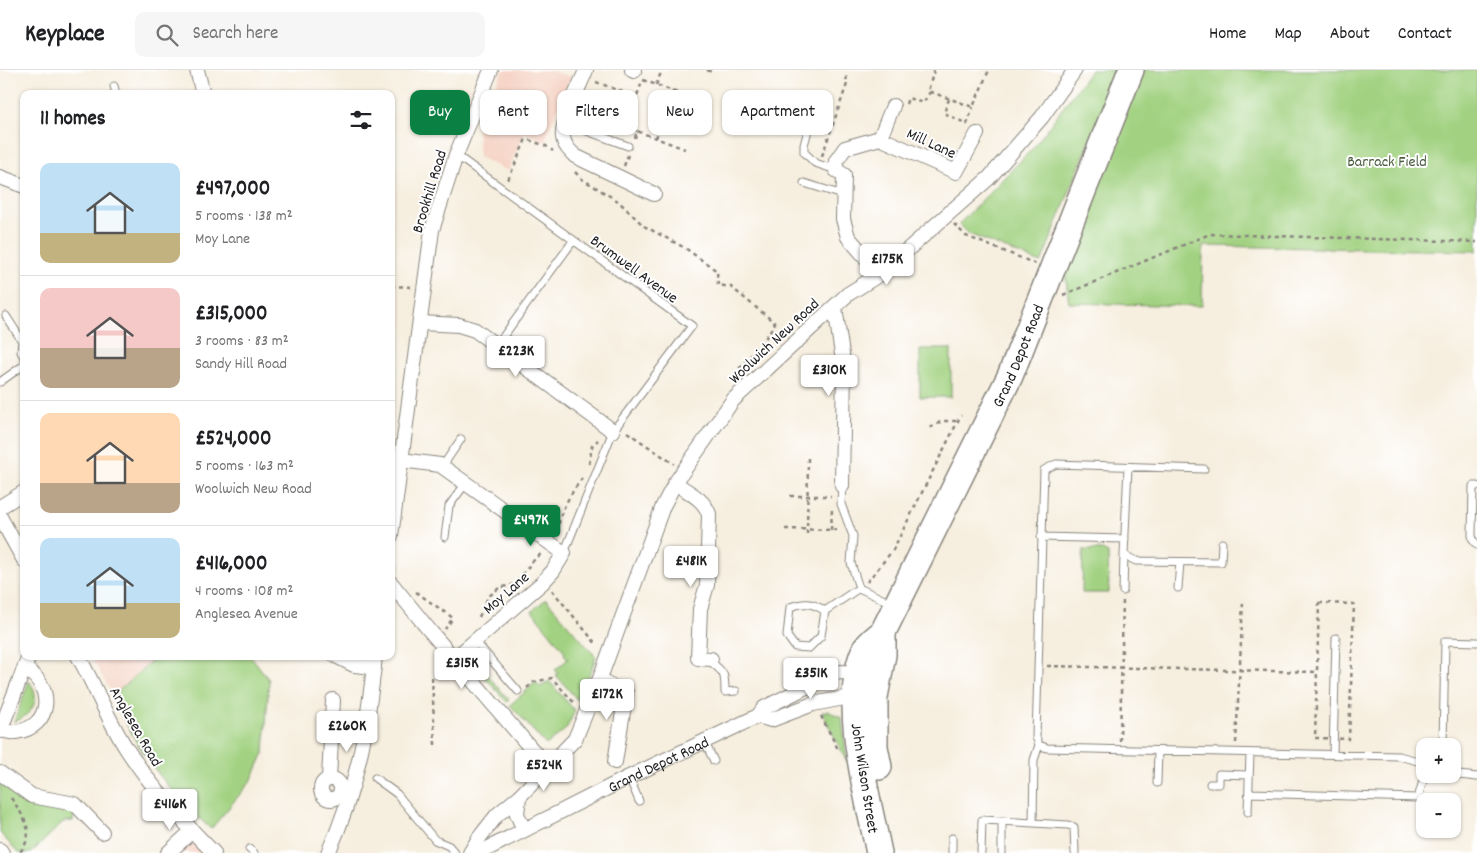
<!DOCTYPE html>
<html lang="en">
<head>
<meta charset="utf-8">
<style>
  :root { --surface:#fff; --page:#f6f6f6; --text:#202124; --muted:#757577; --line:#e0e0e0; --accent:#0b8043 }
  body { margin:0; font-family:Dekko,sans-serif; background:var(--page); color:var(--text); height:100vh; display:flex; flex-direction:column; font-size:19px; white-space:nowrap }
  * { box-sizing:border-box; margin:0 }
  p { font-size:16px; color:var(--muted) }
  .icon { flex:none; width:28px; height:28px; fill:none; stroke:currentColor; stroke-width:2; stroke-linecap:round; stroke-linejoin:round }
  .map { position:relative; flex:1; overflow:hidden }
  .sheet { position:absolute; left:20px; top:20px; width:375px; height:570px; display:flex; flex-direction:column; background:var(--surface); border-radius:10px; box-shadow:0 1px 4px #0004 }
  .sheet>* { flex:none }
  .banner { position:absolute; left:410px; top:20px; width:475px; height:45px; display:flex; gap:10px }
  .buttons { position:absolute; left:1416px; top:668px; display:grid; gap:10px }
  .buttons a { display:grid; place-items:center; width:45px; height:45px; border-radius:10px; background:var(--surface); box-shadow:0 1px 4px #0004; font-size:25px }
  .price { position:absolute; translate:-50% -42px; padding:0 11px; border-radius:5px; background:#fff; color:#222; font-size:16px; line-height:32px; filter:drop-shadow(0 1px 2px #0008) }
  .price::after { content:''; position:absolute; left:50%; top:30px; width:15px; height:11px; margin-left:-8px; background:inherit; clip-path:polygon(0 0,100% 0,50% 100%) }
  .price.current { background:var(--accent); color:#fff }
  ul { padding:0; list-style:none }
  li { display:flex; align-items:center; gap:15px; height:125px; padding:0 20px }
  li+li { border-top:1px solid var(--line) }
  li span { display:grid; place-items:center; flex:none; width:140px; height:100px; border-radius:10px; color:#555 }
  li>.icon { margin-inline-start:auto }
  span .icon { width:60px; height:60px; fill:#fffc; stroke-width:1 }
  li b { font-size:21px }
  h2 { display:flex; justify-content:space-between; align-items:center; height:60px; padding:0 20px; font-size:21px }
  .tag { padding:0 18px; border-radius:10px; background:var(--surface); box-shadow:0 1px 4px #0004; font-size:18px; line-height:45px }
  .tag.current { background:var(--accent); color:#fff }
  header { display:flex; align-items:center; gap:30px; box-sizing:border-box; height:70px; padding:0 25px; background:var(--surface); border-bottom:1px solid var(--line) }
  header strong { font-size:24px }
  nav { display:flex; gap:28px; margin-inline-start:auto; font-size:18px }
  .search { width:350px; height:45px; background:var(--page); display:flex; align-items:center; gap:12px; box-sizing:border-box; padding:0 18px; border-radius:10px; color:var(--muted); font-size:19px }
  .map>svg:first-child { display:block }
  .built { fill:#f5d2c3 }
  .green { fill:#a2d281; stroke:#5f774e }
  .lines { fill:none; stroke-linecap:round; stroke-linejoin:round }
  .lane-casing { stroke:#89857d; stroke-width:9 }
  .street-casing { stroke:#89857d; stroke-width:16 }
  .highway-casing { stroke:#89857d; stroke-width:28 }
  .path { stroke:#89857d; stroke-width:2.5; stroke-dasharray:4 4; stroke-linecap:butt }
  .lane { stroke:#fff; stroke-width:7 }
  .street { stroke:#fff; stroke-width:14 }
  .highway { stroke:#fff; stroke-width:25 }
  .labels { text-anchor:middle; stroke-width:4; stroke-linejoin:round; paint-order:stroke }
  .street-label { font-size:16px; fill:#1c1c1c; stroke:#fff }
  .park-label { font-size:16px; fill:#4b5c3f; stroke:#fff }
</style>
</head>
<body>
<header>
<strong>Keyplace</strong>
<div class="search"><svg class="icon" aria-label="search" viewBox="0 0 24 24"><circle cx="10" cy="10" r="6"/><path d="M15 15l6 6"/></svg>Search here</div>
<nav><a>Home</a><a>Map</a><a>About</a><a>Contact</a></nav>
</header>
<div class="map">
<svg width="1477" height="783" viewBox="0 0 1477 783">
  <rect width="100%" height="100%" fill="#fff"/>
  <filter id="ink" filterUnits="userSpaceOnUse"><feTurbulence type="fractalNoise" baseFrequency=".02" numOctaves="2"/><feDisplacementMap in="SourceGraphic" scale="10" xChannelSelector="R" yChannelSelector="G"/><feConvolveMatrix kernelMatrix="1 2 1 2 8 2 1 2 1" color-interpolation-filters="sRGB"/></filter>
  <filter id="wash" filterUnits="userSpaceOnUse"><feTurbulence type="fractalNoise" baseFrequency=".0096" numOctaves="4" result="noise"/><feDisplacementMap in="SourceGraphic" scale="20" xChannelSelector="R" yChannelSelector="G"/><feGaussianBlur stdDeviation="1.12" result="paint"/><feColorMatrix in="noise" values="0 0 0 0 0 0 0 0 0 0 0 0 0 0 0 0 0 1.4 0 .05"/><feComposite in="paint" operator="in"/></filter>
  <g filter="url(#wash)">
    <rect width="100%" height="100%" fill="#f6eede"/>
    <path class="built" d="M 503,0 L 548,0 L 571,7 L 544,72 L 525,62 L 508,101 L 479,87 L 477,58 Z
      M 91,586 L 157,586 L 113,626 Z
      M 190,768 L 206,783 L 175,783 Z"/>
    <path class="green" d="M 1091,0 L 1118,0 L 1041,193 L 969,164 L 959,154 L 1033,78 Z
      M 1141,0 L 1477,0 L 1477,181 L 1203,176 L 1202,236 L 1069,233 L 1064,194 Z
      M 920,279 L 951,279 L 951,327 L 920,327 Z
      M 1083,480 L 1102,480 L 1108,483 L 1109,523 L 1082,523 Z
      M 546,529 L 596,587 L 579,632 L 556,605 L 558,603 L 555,600 L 568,589 L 564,584 L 565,582 L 532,541 Z
      M 480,585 L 483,589 L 478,594 L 509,630 L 507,632 L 473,594 L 473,591 Z
      M 157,586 L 251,586 L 269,610 L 264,683 L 251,711 L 211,759 C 167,720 136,680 113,626 Z
      M 29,611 C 42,629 33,644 14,652 Z
      M 549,611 L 575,641 L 566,659 L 546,675 L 510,635 L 536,612 L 541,617 Z
      M 828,641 L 842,648 L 847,692 L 822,642 Z
      M 0,714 L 29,735 L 71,742 L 74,746 L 73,751 L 63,752 L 31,783 L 18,783 L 0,763 Z"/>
  </g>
  <g filter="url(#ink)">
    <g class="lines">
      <g class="lane-casing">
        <path id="lane" d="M 114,16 L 116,24
          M 816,31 L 804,75 L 804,82 L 815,93 L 836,100
          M 565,53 L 628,76
          M 456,85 L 692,256 L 613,361 L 564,483
          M 804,113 L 843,125
          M 6,246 L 22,271 L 21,282 L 24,287
          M 497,275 L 573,171
          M 0,312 L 24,295
          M 442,397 L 461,369
          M 1128,397 L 1124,485 L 1136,491 L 1221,492 L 1222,473
          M 1204,399 L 1056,394 L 1044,400 L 1036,667 L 1039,675 L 1047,678 L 1399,686 L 1425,693
          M 842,416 L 841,434 L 853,466 L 851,493 L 859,518
          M 1477,416 L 1473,416 L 1472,465 L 1473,470 L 1477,475
          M 445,467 L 449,436 L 466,413
          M 1041,467 L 1125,469
          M 1178,518 L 1180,492
          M 1123,521 L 1124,485
          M 825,541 C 812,532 804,532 790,537 L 787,566 L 795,577 L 809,578 L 821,566 L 825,541 L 859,518 L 893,534
          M 475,571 L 518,621
          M 711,589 L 711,592 C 725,603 725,604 725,622 L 736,621
          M 704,671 L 714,691
          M 1443,675 L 1445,571 L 1477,572
          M 1333,684 L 1336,568
          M 1450,704 L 1477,707
          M 629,707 L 639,731
          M 375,708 L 397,724 L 435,770 L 449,776 L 455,783
          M 1157,713 L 1158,681
          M 1210,714 L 1219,714 L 1219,704 L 1249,705
          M 1249,723 L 1418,728 L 1425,704
          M 1248,742 L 1250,683
          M 1033,753 L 1068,755 L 1074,757 L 1075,783
          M 249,779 L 254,783
          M 952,783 L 952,768
          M 981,783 L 982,750 L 1002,751
          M 1002,783 L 1002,751 L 1033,753 L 1034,690 L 1039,675"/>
      </g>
      <g class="street-casing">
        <g id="street">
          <path d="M 197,0 L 203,24"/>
          <path d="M 586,0 C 580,16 561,51 563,67 C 564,75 569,80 575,86 L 654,124"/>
          <path d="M 632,0 L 634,1"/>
          <path d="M 880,68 L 893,36"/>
          <path d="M 0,107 L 24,116"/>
          <path d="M 880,204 L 848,167 L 843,149 L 844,105 L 836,100 L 836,91 L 845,78 L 880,68 L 956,102 L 977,64"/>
          <path d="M 835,237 L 844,298 L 842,416"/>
          <path d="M 420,253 L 459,255 L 475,260 L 613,361"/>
          <path d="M 401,390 L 440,395 L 564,483 L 553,501 L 542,513 L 454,589"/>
          <path d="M 675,413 C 688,422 704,429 709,444 L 707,515 L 700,539 L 698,588 L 711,589"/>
          <path d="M 0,437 L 24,422"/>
          <path d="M 0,447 L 24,490"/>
          <path d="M 391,466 L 432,160 L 456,85 L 491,0"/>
          <path d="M 391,513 L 430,561 L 547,697"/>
          <path d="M 78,586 C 96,617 108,651 128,681 C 152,718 183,752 214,783"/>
          <path d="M 336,586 L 354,595 L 374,597"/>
          <path d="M 599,611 L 626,623 L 615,692"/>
          <path d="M 758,646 L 771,650 L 813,634 L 860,625"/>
          <path d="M 0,660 C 5,661 11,663 16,662 C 53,657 54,615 25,599"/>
          <path d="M 0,661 L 29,586"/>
          <path d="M 0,703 L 32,726 L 75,734 L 102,762"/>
          <path d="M 329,709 L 333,630"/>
          <circle cx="331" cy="719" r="10"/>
          <path d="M 519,727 L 517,744 L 524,760"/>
          <path d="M 0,780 L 2,783"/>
          <path d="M 168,783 L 192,761"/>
          <path d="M 328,783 C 357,720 368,655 375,586"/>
          <path d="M 470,783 L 479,768 L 497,745 L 519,727 L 575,669 L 599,611 L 663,436 L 675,413 L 733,330 L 848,224 L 880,204 L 989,108 L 1042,47 L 1075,0"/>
          <path id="s1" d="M 479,783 L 629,707 L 758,646 L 764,638 L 828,606 L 839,602 L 864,603"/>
        </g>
      </g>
      <g class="highway-casing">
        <g id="highway">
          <path d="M 879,697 L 875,677 L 875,627 L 883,585 L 883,562"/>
          <path id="s2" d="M 879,783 C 868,728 841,633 864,581 C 867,574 877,567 883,562 L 1010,306 L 1131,0"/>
        </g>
      </g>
      <path class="path" d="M 707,0 L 712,2
        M 934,0 L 928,21 L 973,37 L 989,0
        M 643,10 L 700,31
        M 596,12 L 637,27
        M 656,15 L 662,0
        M 949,29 L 944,43 L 967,54 L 973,37
        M 906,34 L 908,28 L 923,33 L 930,22
        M 584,38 L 637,61
        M 626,55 L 642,12
        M 635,68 L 637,61 L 685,79
        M 656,68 L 673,21
        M 822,86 L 847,14 L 846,4
        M 624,96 L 628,85
        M 575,102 L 582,109 L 618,131 L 644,156 L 685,178 L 717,201 L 718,215 L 731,217 L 775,253 L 763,272 L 735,303
        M 508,110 L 526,69 L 546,76 L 553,81
        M 954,154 L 966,166 L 1036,194
        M 391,216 L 412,217
        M 1063,225 L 1210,164 L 1477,172
        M 930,358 L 942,351 L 958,351
        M 627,362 L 674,394
        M 589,394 L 592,376 L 598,370
        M 790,426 L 831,426
        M 785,459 L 841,460
        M 831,460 L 832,439
        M 558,462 C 558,443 571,423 583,407
        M 807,464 L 808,387
        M 391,488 L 395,501
        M 867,512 L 893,480 L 961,345
        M 552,520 L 597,575
        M 416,522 L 453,548 L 445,559
        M 1319,533 L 1354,534 L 1349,669 L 1315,668 Z
        M 479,547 L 488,527 L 499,518 L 515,514 L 532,492 L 542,483
        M 1047,596 L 1317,602
        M 527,618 L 534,612 L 552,608 L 576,635
        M 821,646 L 839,681
        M 1120,671 L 1123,529
        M 1236,673 L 1243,532
        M 435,675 L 432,606 L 444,595
        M 11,728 C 24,747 37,763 19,783"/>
      <use href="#lane" class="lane"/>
      <use href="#street" class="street"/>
      <use href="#highway" class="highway"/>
    </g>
  </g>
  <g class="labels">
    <g class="street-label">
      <text transform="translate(932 72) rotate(25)" y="6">Mill Lane</text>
      <text transform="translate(428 121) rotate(-73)" y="6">Brookhill Road</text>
      <text transform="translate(635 198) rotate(36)" y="6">Brumwell Avenue</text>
      <text transform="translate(773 270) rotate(-43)" y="6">Woolwich New Road</text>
      <text dy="6" stroke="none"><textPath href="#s2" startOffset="540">Grand Depot Road</textPath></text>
      <text transform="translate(505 522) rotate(-41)" y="6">Moy Lane</text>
      <text transform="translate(137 656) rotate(60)" y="6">Anglesea Road</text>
      <text dy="6" stroke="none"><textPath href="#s1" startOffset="200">Grand Depot Road</textPath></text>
      <text transform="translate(866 708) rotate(81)" y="6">John Wilson Street</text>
    </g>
    <g class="park-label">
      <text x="1387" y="96">Barrack Field</text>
    </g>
  </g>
</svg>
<div class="buttons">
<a>+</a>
<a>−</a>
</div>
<b class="price" style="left:887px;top:216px">£175K</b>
<b class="price" style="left:516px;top:308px">£223K</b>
<b class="price" style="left:829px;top:327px">£310K</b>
<b class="price current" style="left:531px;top:477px">£497K</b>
<b class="price" style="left:691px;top:518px">£481K</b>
<b class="price" style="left:462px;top:620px">£315K</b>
<b class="price" style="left:811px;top:630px">£351K</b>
<b class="price" style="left:607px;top:651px">£172K</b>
<b class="price" style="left:347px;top:683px">£260K</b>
<b class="price" style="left:544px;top:722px">£524K</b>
<b class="price" style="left:170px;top:761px">£416K</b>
<div class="banner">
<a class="tag current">Buy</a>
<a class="tag">Rent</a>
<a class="tag">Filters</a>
<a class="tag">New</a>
<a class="tag">Apartment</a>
</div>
<section class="sheet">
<h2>11 homes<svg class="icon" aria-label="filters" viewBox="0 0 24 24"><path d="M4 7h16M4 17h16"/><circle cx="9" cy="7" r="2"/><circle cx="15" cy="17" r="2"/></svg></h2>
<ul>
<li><span style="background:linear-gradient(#bfe0f5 70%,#c2b280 0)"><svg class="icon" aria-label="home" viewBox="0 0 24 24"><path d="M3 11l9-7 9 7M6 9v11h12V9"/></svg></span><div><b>£497,000</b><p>5 rooms · 138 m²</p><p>Moy Lane</p></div></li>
<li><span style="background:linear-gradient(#f6c9c9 60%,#b9a48a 0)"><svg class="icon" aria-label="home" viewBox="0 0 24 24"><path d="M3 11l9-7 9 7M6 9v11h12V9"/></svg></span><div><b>£315,000</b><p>3 rooms · 83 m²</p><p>Sandy Hill Road</p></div></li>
<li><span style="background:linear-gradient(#ffd9b3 70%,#b9a48a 0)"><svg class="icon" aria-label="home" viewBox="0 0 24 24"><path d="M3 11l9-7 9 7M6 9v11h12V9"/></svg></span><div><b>£524,000</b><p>5 rooms · 163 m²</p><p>Woolwich New Road</p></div></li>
<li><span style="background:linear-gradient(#bfe0f5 65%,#c2b280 0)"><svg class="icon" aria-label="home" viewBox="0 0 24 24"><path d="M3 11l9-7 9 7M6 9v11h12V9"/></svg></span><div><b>£416,000</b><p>4 rooms · 108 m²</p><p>Anglesea Avenue</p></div></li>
</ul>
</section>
</div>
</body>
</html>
